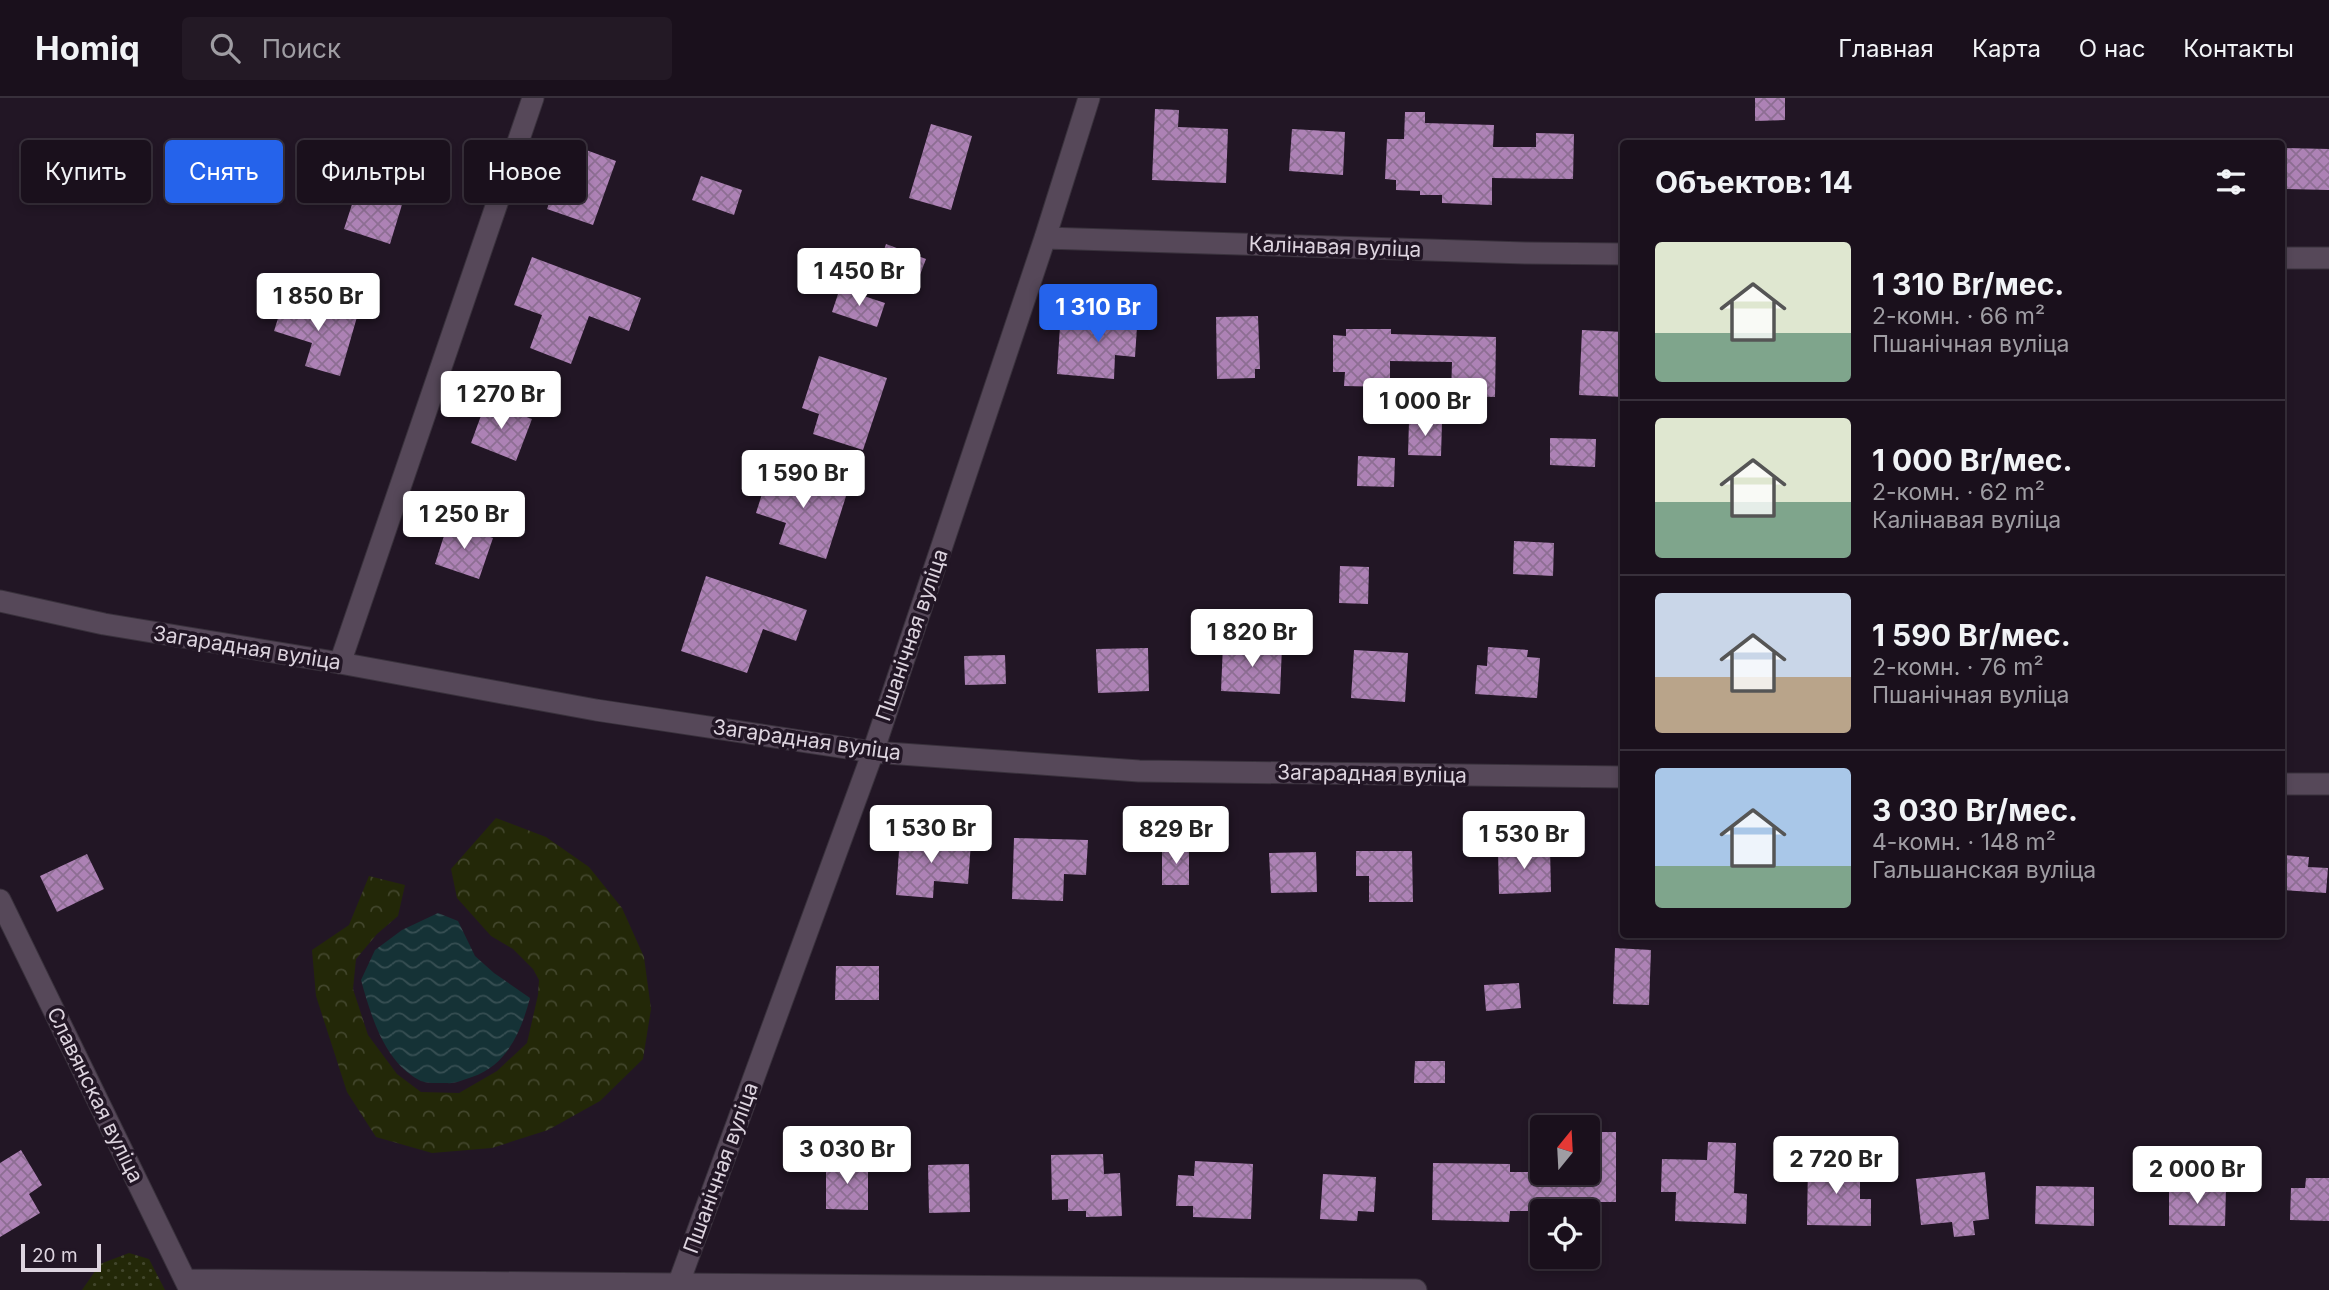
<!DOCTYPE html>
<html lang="ru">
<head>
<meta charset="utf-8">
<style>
  :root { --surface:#1a101c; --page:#231925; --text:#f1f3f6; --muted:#9f9da3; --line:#38303b; --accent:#2563eb }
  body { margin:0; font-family:Inter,sans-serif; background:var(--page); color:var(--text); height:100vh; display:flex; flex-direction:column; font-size:26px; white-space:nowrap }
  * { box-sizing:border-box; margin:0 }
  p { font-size:23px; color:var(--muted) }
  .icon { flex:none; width:38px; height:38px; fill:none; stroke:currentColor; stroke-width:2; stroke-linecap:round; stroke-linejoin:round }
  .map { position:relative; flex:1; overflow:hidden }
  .sheet { position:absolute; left:1620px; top:42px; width:665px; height:798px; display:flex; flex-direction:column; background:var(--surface); border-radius:7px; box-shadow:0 4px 10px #0003,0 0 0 2px var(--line) }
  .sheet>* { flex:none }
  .banner { position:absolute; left:21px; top:42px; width:665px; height:63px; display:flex; gap:14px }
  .needle { width:46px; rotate:18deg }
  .buttons { position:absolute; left:1530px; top:1017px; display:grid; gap:14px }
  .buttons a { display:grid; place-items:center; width:70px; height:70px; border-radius:7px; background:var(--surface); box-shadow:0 4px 10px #0003,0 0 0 2px var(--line); font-size:35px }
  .scale { position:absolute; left:21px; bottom:18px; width:80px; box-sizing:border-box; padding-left:7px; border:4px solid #ddd4df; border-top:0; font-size:19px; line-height:24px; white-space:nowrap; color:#ddd4df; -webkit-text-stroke:5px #221625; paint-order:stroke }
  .price { position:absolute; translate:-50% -60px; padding:0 16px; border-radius:7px; background:#fff; color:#222; font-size:23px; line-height:46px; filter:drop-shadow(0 2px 4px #0008) }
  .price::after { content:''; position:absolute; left:50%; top:42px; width:21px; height:16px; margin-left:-10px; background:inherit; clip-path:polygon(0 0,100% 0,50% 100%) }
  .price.on { background:var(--accent); color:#fff }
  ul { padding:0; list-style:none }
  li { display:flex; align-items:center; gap:21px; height:175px; padding:0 35px }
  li+li { border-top:2px solid var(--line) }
  li span { display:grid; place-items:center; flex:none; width:196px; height:140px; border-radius:7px; color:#555 }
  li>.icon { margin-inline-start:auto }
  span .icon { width:84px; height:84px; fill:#fffc; stroke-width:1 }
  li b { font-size:30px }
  h2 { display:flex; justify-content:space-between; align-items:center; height:84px; padding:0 35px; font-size:30px }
  .chip { padding:0 24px; border-radius:7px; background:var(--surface); box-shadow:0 4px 10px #0003,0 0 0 2px var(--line); font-size:24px; line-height:63px }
  .chip.on { background:var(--accent); color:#fff }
  header { display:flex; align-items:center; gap:42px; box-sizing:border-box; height:98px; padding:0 35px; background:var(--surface); border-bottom:2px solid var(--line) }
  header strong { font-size:33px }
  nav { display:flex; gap:38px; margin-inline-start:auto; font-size:24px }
  .search { width:490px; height:63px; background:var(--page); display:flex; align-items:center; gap:18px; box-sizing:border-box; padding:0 24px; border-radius:7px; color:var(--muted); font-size:26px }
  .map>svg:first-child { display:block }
  .grass { fill:url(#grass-dots) }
  .forest { fill:url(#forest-crowns) }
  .water { fill:url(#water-waves) }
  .building { fill:url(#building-cross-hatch) }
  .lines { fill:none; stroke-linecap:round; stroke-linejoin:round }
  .street-casing { stroke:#39313c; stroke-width:23 }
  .street { stroke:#564859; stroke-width:21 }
  .labels { text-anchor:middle; stroke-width:7; stroke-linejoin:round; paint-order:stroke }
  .street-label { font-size:21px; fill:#ddd4df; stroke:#221625 }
</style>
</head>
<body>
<header>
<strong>Homiq</strong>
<div class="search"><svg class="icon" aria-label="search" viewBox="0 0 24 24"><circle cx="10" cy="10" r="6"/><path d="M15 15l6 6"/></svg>Поиск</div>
<nav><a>Главная</a><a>Карта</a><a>О нас</a><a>Контакты</a></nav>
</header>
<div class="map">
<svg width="2329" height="1192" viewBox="0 0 2329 1192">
  <defs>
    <pattern id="grass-dots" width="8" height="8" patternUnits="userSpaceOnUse" patternTransform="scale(1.75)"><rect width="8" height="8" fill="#232808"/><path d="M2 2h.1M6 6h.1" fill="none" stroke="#42462c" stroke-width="1.8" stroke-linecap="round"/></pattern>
    <pattern id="forest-crowns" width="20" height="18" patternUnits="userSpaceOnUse" patternTransform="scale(1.75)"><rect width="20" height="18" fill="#232808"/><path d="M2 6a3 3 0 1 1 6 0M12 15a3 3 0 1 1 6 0" fill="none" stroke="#42462c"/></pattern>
    <pattern id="water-waves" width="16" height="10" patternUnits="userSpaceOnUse" patternTransform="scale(1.75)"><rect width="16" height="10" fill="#153236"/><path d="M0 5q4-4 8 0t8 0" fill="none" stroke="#374f53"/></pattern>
    <pattern id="building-cross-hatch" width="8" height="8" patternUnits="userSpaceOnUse" patternTransform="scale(1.75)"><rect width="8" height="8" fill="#ad82b5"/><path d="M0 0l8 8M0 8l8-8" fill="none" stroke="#8d6e93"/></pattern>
  </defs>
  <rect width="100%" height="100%" fill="#221625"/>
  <path class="grass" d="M 129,1155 L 149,1161 L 165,1192 L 82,1192 L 100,1166 Z"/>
  <path class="forest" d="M 496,720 L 546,739 L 589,769 L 622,810 L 644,859 L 651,911 L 643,961 L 600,1003 L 548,1032 L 492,1050 L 432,1055 L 376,1039 L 347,994 L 316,898 L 312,852 L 349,827 L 369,778 L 405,787 L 398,818 L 377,836 L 356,861 L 353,891 L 368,937 L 397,976 L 421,994 L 459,995 L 497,973 L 527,945 L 538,897 L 539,882 L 533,871 L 513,851 L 491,838 L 457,800 L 451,771 Z"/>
  <path class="water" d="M 438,815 L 458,823 L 475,858 L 494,875 L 530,900 C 521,934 507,967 472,979 C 463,982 455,986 446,985 C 438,985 426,986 419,982 C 384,963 371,918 361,882 L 375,852 L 402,832 Z"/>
  <path class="building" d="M 1755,0 L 1785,0 L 1785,22 L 1755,23 Z
    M 1155,11 L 1179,12 L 1178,29 L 1228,31 L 1226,85 L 1152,82 Z
    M 1405,14 L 1425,14 L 1425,25 L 1494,27 L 1493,49 L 1536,49 L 1536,35 L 1574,36 L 1573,81 L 1492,80 L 1492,107 L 1442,105 L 1442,97 L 1420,97 L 1420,93 L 1396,92 L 1396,82 L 1385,81 L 1387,41 L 1404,41 Z
    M 931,26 L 972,38 L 951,112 L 909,100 Z
    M 1292,31 L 1345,34 L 1343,77 L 1289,73 Z
    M 570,46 L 616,63 L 593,127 L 547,111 Z
    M 2282,50 L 2329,51 L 2329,92 L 2282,91 Z
    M 701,78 L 742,92 L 734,117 L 692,102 Z
    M 359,85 L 404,100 L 390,146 L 344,131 Z
    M 886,146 L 926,161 L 915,190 L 876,176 Z
    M 532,159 L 641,200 L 629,233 L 589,218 L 571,266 L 530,250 L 542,217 L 514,207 Z
    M 840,190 L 885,205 L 877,229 L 832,214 Z
    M 285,198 L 357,219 L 340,278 L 305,268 L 312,245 L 274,233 Z
    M 1093,211 L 1138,214 L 1135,259 L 1115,257 L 1114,281 L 1057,276 L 1060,228 L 1092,230 Z
    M 1258,218 L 1260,271 L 1255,271 L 1255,280 L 1217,281 L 1216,219 Z
    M 1346,231 L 1391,231 L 1391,236 L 1496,239 L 1495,299 L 1451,298 L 1452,264 L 1390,263 L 1390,289 L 1344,288 L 1345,274 L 1333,274 L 1333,237 L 1346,238 Z
    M 1582,232 L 1624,234 L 1624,299 L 1579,297 Z
    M 819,258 L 887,280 L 863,352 L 813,336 L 819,316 L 802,310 Z
    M 486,304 L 532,321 L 516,363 L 471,345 Z
    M 1409,323 L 1442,324 L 1441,358 L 1408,357 Z
    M 1550,340 L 1596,341 L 1595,369 L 1550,367 Z
    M 1358,358 L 1395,360 L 1394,389 L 1357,388 Z
    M 771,367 L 848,392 L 826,461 L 779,446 L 786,425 L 756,415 Z
    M 448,425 L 493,440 L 479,481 L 435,466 Z
    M 1514,443 L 1554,445 L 1553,478 L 1513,476 Z
    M 1340,468 L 1369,469 L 1368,506 L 1339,505 Z
    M 706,478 L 807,512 L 796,543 L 763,531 L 747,575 L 681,553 Z
    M 1223,546 L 1282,549 L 1280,596 L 1221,593 Z
    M 1488,549 L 1528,552 L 1527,559 L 1540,560 L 1537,600 L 1475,596 L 1477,567 L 1487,568 Z
    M 1148,550 L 1149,593 L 1098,595 L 1096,551 Z
    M 1354,552 L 1408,555 L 1405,604 L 1351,600 Z
    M 1005,557 L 1006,586 L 965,587 L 964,558 Z
    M 900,738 L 971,744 L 968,786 L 934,783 L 933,800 L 896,797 Z
    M 1014,740 L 1088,742 L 1086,777 L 1064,776 L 1063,803 L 1012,801 Z
    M 1162,749 L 1189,749 L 1189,787 L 1162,787 Z
    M 1550,750 L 1551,794 L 1499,796 L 1498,752 Z
    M 1356,753 L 1412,753 L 1413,804 L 1369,804 L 1369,778 L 1356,778 Z
    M 1316,754 L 1317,794 L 1271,795 L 1269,755 Z
    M 87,756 L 104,791 L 57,814 L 40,778 Z
    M 2282,757 L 2309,759 L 2308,769 L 2328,770 L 2326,795 L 2282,792 Z
    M 1615,850 L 1651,852 L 1649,907 L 1613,906 Z
    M 836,868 L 879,868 L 879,902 L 835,902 Z
    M 1519,885 L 1521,910 L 1486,913 L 1484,887 Z
    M 1415,963 L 1445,963 L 1445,985 L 1414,985 Z
    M 1587,1034 L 1616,1034 L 1616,1104 L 1593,1104 L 1593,1113 L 1510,1113 L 1509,1124 L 1432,1122 L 1433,1065 L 1510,1066 L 1510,1074 L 1587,1074 Z
    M 1708,1044 L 1736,1045 L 1734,1095 L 1747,1096 L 1746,1126 L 1675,1123 L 1676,1094 L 1661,1094 L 1662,1061 L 1707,1062 Z
    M 21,1052 L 42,1087 L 29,1096 L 40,1115 L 0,1139 L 0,1065 Z
    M 1103,1056 L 1104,1076 L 1120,1075 L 1122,1118 L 1086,1119 L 1086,1113 L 1068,1113 L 1068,1101 L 1052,1102 L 1051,1057 Z
    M 826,1063 L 868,1064 L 868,1112 L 826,1111 Z
    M 1195,1063 L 1253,1066 L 1251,1121 L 1193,1119 L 1193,1108 L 1176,1108 L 1178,1077 L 1194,1078 Z
    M 1808,1065 L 1860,1066 L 1860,1101 L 1871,1101 L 1871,1128 L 1807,1127 Z
    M 969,1066 L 970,1114 L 929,1115 L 928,1067 Z
    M 1985,1074 L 1989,1121 L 1973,1123 L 1975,1137 L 1954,1139 L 1952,1124 L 1921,1127 L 1916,1081 Z
    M 1323,1076 L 1376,1079 L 1374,1114 L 1358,1113 L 1357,1123 L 1320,1121 Z
    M 2306,1080 L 2329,1080 L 2329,1123 L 2290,1122 L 2291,1090 L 2305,1090 Z
    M 2036,1088 L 2094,1089 L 2094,1128 L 2035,1126 Z
    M 2169,1088 L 2226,1089 L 2225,1128 L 2169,1127 Z"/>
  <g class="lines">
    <g class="street-casing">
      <path id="street" d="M 1045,140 L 1525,155 L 1624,156
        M 2282,160 L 2329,160
        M 0,503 L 104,526 L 340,565 L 596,612 L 873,654 L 1139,673 L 1624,679
        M 340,565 L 533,0
        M 2282,686 L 2329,686
        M 0,802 L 190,1192
        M 185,1182 L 1416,1192
        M 678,1187 L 873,654 L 1045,140 L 1089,0"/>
    </g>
    <use href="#street" class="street"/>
  </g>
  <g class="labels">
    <g class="street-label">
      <text transform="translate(1335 149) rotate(2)" y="7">Калінавая вуліца</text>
      <text transform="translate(912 537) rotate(-71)" y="7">Пшанічная вуліца</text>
      <text transform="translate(247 550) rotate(9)" y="7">Загарадная вуліца</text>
      <text transform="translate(807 642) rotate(8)" y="7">Загарадная вуліца</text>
      <text transform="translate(1372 676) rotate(1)" y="7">Загарадная вуліца</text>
      <text transform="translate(95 997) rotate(64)" y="7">Славянская вуліца</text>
      <text transform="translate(721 1070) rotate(-70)" y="7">Пшанічная вуліца</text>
    </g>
  </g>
</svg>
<div class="buttons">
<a><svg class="needle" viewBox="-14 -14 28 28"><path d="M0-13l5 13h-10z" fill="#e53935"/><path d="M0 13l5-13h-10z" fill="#9f9da3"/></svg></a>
<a><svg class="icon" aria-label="locate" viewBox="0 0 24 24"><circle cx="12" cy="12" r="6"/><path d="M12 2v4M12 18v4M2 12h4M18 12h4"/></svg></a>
</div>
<div class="scale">20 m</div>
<b class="price" style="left:859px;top:210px">1 450 Br</b>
<b class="price" style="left:318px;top:235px">1 850 Br</b>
<b class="price on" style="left:1098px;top:246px">1 310 Br</b>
<b class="price" style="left:501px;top:333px">1 270 Br</b>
<b class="price" style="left:1425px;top:340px">1 000 Br</b>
<b class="price" style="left:803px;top:412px">1 590 Br</b>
<b class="price" style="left:464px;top:453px">1 250 Br</b>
<b class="price" style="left:1252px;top:571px">1 820 Br</b>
<b class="price" style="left:931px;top:767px">1 530 Br</b>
<b class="price" style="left:1176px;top:768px">829 Br</b>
<b class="price" style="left:1524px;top:773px">1 530 Br</b>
<b class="price" style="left:847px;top:1088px">3 030 Br</b>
<b class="price" style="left:1836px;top:1098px">2 720 Br</b>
<b class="price" style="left:2197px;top:1108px">2 000 Br</b>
<div class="banner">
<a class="chip">Купить</a>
<a class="chip on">Снять</a>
<a class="chip">Фильтры</a>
<a class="chip">Новое</a>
</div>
<section class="sheet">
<h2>Объектов: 14<svg class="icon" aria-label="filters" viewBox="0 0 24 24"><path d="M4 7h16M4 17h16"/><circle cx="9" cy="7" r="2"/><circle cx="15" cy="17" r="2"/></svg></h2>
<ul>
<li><span style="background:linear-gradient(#dfe7d0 65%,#7fa58c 0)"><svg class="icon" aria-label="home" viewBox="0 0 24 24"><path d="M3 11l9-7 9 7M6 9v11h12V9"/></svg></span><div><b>1 310 Br/мес.</b><p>2-комн. · 66 m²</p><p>Пшанічная вуліца</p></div></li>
<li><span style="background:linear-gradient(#dfe7d0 60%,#7fa58c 0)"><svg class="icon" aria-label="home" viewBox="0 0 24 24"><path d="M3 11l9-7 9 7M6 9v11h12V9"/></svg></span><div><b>1 000 Br/мес.</b><p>2-комн. · 62 m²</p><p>Калінавая вуліца</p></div></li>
<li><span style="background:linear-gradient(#c9d6e8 60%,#b9a48a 0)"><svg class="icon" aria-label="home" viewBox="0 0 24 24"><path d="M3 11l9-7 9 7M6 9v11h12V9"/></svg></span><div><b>1 590 Br/мес.</b><p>2-комн. · 76 m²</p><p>Пшанічная вуліца</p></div></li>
<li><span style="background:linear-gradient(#a9c7e8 70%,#7fa58c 0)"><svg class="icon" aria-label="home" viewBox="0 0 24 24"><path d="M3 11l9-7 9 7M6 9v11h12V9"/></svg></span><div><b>3 030 Br/мес.</b><p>4-комн. · 148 m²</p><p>Гальшанская вуліца</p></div></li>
</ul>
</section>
</div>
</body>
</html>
